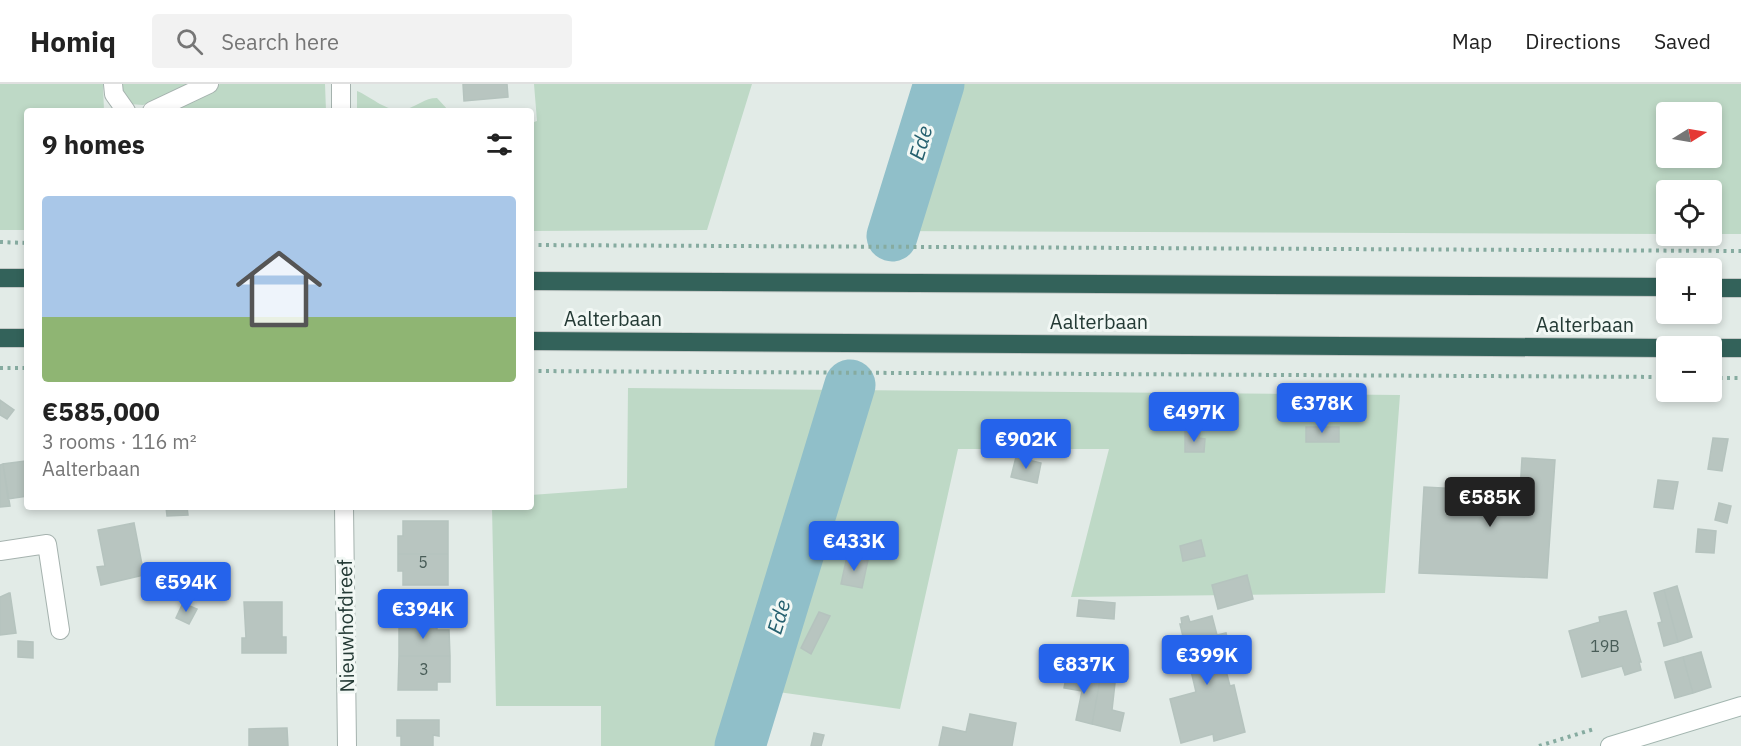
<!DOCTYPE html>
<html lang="en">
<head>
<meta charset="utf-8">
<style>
  :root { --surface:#fff; --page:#f2f2f2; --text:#222; --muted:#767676; --line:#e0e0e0; --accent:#2563eb }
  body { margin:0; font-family:"IBM Plex Sans",sans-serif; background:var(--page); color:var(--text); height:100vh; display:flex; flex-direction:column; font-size:22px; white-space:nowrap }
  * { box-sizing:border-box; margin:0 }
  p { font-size:20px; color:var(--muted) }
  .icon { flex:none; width:33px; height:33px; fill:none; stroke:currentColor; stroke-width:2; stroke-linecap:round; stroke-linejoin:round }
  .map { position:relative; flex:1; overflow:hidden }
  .side { position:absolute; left:24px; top:24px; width:510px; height:402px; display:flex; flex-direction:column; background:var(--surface); border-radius:6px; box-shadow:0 3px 9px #0003 }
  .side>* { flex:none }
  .needle { width:39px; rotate:79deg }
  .fabs { position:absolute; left:1656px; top:18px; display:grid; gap:12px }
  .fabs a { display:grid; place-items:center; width:66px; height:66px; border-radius:6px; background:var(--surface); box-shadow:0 3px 9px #0003; font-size:30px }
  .price { position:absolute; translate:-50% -51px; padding:0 14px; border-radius:6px; background:var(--accent); color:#fff; font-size:20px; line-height:39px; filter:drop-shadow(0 2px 3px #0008) }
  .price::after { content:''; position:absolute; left:50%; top:36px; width:18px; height:14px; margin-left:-9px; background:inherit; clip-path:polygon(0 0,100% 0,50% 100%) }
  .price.on { background:#222; color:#fff }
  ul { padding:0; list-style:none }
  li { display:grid; align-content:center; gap:12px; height:318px; padding:0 18px }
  li span { display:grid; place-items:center; height:186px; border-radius:6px; color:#555 }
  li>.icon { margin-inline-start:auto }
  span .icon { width:108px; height:108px; fill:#fffc; stroke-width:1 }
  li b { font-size:26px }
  h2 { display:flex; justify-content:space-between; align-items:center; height:72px; padding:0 18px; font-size:26px }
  header { display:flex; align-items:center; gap:36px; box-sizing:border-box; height:84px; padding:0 30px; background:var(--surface); border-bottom:2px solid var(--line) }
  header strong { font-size:28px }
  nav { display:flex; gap:33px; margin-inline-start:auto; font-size:21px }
  .search { width:420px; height:54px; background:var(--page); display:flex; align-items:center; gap:15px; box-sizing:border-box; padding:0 21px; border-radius:6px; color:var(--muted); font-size:22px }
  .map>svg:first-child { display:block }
  .green { fill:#bed9c6; fill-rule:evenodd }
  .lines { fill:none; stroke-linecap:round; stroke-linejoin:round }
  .river { stroke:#90bfc9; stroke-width:51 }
  .building { fill:#b8c5c0; stroke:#b5c3be; stroke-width:1.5 }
  .street-casing { stroke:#a5b2ae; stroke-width:20 }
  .secondary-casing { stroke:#a2b5af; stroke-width:20 }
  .highway-casing { stroke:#c2c8c6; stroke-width:20 }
  .path { stroke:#86aba0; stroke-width:4; stroke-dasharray:3 4.5; stroke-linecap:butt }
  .street { stroke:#fff; stroke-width:18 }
  .secondary { stroke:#fff; stroke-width:18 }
  .highway { stroke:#33625a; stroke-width:18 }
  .labels { text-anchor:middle; stroke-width:6; stroke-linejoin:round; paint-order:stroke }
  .number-label { font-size:16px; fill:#495d58 }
  .street-label { font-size:20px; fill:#243a35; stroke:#f2f8f5 }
  .water-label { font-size:21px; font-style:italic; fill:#25606f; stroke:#f2f8f5 }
</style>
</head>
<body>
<header>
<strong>Homiq</strong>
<div class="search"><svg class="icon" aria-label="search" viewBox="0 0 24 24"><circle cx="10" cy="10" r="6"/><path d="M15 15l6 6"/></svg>Search here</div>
<nav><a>Map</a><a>Directions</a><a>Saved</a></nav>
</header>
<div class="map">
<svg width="1741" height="662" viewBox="0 0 1741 662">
  <rect width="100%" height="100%" fill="#e2ebe7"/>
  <path class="green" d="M 0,0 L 103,0 L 104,27 L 27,27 L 27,146 L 0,146 Z
    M 118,0 L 190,0 L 143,21 L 130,20 Z
    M 220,0 L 325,0 L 326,27 L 163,27 Z
    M 534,0 L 752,0 L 707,146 L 531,147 L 531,39 L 537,37 Z
    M 926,0 L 1741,0 L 1741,150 L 1712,150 L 1712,106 L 1666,106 L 1666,150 L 880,147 ZM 1712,28 L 1712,74 L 1666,74 L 1666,28 Z
    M 357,7 C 372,13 388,30 406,25 C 418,22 424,14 437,14 L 449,27 L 357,27 Z
    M 628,304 L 1400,311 L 1385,509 L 1071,513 L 1109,365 L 958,365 L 900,625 L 756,605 L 737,662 L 601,662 L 601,622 L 496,622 L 492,423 L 531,423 L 531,411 L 627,404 Z"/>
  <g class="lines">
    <path class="river" d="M 892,152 L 939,0
      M 740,662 L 850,301"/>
  </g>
  <path class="building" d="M 463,0 L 507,0 L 508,13 L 464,17 Z
    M 0,316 L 14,326 L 7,335 L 0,331 Z
    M 1306,343 L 1339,343 L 1339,358 L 1306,358 Z
    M 1185,348 L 1200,349 L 1199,354 L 1205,355 L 1204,368 L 1185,368 Z
    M 1713,354 L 1728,355 L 1722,387 L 1708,385 Z
    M 1016,373 L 1041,379 L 1037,399 L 1011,393 Z
    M 1522,374 L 1555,376 L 1547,494 L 1419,489 L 1424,403 L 1520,408 Z
    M 25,377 L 27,412 L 8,415 L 3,380 Z
    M 3,380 L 10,422 L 0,423 L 0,381 Z
    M 1658,396 L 1678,398 L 1673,425 L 1654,423 Z
    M 1719,419 L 1731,422 L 1727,439 L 1715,436 Z
    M 166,423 L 187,423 L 188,431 L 167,432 Z
    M 403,437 L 448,437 L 448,470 L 398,470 L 398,452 L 403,452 Z
    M 134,439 L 144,491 L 101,501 L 97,483 L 105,482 L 98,446 Z
    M 1698,445 L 1716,447 L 1714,469 L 1696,468 Z
    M 1201,456 L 1205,472 L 1183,477 L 1180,462 Z
    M 398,470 L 448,470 L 448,501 L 403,501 L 403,487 L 398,487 Z
    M 847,472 L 868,476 L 862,504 L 841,500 Z
    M 1247,491 L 1253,515 L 1218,525 L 1212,501 Z
    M 161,492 L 165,510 L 153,513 L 149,495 Z
    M 1677,502 L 1692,553 L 1678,558 L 1664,506 Z
    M 1664,506 L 1678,558 L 1664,562 L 1658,539 L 1662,538 L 1654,509 Z
    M 9,509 L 10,509 L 16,549 L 0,551 L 0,513 Z
    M 1079,516 L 1115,519 L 1114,535 L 1077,532 Z
    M 244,518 L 282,518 L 282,553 L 286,553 L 286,569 L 242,569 L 242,554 L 246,554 Z
    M 183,519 L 197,525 L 189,540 L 176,534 Z
    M 1626,527 L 1641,578 L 1639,578 L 1641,586 L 1625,591 L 1622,582 L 1582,593 L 1569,547 L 1600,538 L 1599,533 Z
    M 819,528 L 830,532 L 811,570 L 801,564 Z
    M 1188,532 L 1190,538 L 1212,532 L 1217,551 L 1226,549 L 1233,577 L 1224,579 L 1230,602 L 1234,601 L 1245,648 L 1214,657 L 1213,650 L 1181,659 L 1170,615 L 1196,608 L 1180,540 L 1182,540 L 1181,534 Z
    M 399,538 L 437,538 L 437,546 L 449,546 L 450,572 L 399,572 Z
    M 18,557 L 33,558 L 33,574 L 18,573 Z
    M 1701,568 L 1711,603 L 1693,609 L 1683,573 Z
    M 399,572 L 450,572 L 450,598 L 437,598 L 437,606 L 398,606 Z
    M 1683,573 L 1693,609 L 1675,614 L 1665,578 Z
    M 1067,589 L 1100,596 L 1092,640 L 1076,636 L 1082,607 L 1064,604 Z
    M 1100,596 L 1115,599 L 1112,626 L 1124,629 L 1120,647 L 1092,640 Z
    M 970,630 L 1016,639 L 1012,662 L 939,662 L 943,643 L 966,648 Z
    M 397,636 L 439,636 L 439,652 L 433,651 L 433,662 L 401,662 L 401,652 L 397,652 Z
    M 287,644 L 288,662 L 249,662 L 249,645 Z
    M 814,649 L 824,651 L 821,662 L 811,662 Z"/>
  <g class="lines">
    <g class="street-casing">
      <path id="street" d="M 113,0 L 114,10 L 126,27
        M 152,27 L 209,0
        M 341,27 L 341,0
        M 344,423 L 347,662
        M 0,467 L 47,460 L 60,546"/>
    </g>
    <g class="secondary-casing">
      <path id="secondary" d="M 1610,662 L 1741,622"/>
    </g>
    <g class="highway-casing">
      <path id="highway" d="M 0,194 L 27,194
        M 531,197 L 1666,203
        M 1712,204 L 1741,204
        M 0,254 L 27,254
        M 531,257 L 1666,264
        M 1712,264 L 1741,264"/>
    </g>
    <path class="path" d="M 0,158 L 27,159
      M 531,161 L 1741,167
      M 0,284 L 27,284
      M 531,287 L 1666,293
      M 1712,294 L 1741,294
      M 1539,662 L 1594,645"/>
    <use href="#street" class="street"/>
    <use href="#secondary" class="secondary"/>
    <use href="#highway" class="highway"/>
  </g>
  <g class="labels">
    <g class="number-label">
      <text x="423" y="484">5</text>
      <text x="1605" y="568">19B</text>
      <text x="424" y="591">3</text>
    </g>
    <g class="street-label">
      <text x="613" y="242">Aalterbaan</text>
      <text x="1099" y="245">Aalterbaan</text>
      <text x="1585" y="248">Aalterbaan</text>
      <text transform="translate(346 542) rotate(-91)" y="7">Nieuwhofdreef</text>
    </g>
    <g class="water-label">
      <text transform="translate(921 59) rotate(-73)" y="7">Ede</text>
      <text transform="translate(779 533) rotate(-73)" y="7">Ede</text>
    </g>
  </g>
</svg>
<div class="fabs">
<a><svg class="needle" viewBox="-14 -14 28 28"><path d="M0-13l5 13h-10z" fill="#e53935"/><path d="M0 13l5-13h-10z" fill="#767676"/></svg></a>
<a><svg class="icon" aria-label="locate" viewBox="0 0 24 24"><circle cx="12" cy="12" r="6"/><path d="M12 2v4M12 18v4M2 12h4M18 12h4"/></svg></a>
<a>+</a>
<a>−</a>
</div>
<b class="price" style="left:1322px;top:350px">€378K</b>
<b class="price" style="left:1194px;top:359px">€497K</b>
<b class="price" style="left:1026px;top:386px">€902K</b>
<b class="price on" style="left:1490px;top:444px">€585K</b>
<b class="price" style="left:854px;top:488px">€433K</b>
<b class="price" style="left:186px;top:529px">€594K</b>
<b class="price" style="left:423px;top:556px">€394K</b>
<b class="price" style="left:1207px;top:602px">€399K</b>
<b class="price" style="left:1084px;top:611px">€837K</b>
<section class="side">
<h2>9 homes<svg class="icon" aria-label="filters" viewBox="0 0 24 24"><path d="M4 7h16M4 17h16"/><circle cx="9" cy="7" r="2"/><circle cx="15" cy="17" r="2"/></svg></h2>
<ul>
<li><span style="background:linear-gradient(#a9c7e8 65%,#8fb573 0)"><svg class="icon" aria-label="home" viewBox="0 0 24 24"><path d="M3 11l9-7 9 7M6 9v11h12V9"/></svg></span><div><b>€585,000</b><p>3 rooms · 116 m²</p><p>Aalterbaan</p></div></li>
</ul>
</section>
</div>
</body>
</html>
